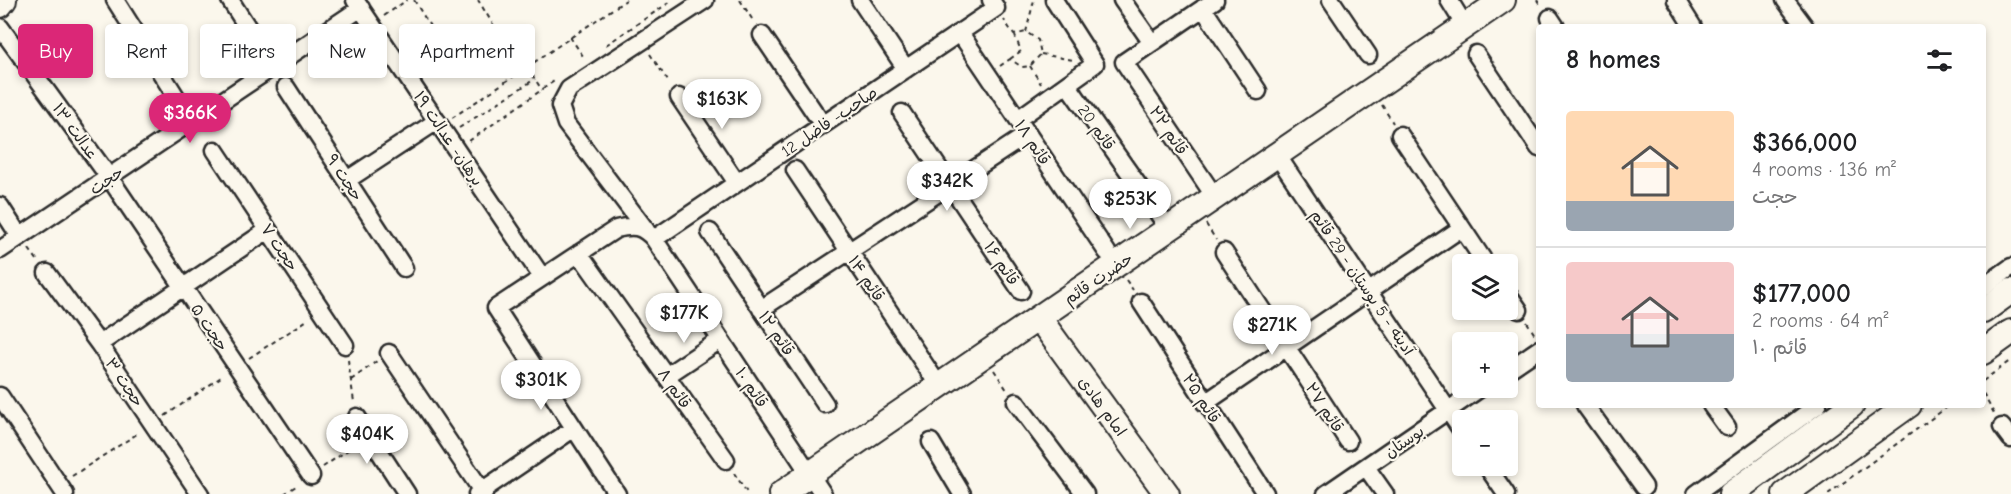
<!DOCTYPE html>
<html lang="en">
<head>
<meta charset="utf-8">
<style>
  :root { --surface:#fff; --page:#f2f2f2; --text:#202124; --muted:#757577; --line:#e0e0e0; --accent:#db2777 }
  body { margin:0; font-family:"Comic Neue","Playpen Sans Arabic",sans-serif; background:var(--page); color:var(--text); height:100vh; display:flex; flex-direction:column; font-size:22px; white-space:nowrap }
  * { box-sizing:border-box; margin:0 }
  p { font-size:20px; color:var(--muted) }
  .icon { flex:none; width:33px; height:33px; fill:none; stroke:currentColor; stroke-width:2; stroke-linecap:round; stroke-linejoin:round }
  .map { position:relative; flex:1; overflow:hidden }
  .side { position:absolute; left:1536px; top:24px; width:450px; height:384px; display:flex; flex-direction:column; background:var(--surface); border-radius:6px; box-shadow:0 3px 9px #0003 }
  .side>* { flex:none }
  .top-card { position:absolute; left:18px; top:24px; width:570px; height:54px; display:flex; gap:12px }
  .controls { position:absolute; left:1452px; top:254px; display:grid; gap:12px }
  .controls a { display:grid; place-items:center; width:66px; height:66px; border-radius:6px; background:var(--surface); box-shadow:0 3px 9px #0003; font-size:30px }
  .price { position:absolute; translate:-50% -51px; padding:0 14px; border-radius:21px; background:#fff; color:#222; font-size:20px; line-height:39px; filter:drop-shadow(0 2px 3px #0008) }
  .price::after { content:''; position:absolute; left:50%; top:36px; width:18px; height:14px; margin-left:-9px; background:inherit; clip-path:polygon(0 0,100% 0,50% 100%) }
  .price.selected { background:var(--accent); color:#fff }
  ul { padding:0; list-style:none }
  li { display:flex; align-items:center; gap:18px; height:150px; padding:0 30px }
  li+li { border-top:2px solid var(--line) }
  li span { display:grid; place-items:center; flex:none; width:168px; height:120px; border-radius:6px; color:#555 }
  li>.icon { margin-inline-start:auto }
  span .icon { width:72px; height:72px; fill:#fffc; stroke-width:1 }
  li b { font-size:26px }
  h2 { display:flex; justify-content:space-between; align-items:center; height:72px; padding:0 30px; font-size:26px }
  .tag { padding:0 21px; border-radius:6px; background:var(--surface); box-shadow:0 3px 9px #0003; font-size:21px; line-height:54px }
  .tag.selected { background:var(--accent); color:#fff }
  .map>svg:first-child { display:block }
  .lines { fill:none; stroke-linecap:round; stroke-linejoin:round }
  .street-casing { stroke:#2b2b2b; stroke-width:21 }
  .secondary-casing { stroke:#2b2b2b; stroke-width:28 }
  .path { stroke:#2b2b2b; stroke-width:2; stroke-dasharray:4.5 4.5; stroke-linecap:butt }
  .street { stroke:#fbf7ec; stroke-width:16 }
  .secondary { stroke:#fbf7ec; stroke-width:24 }
  .labels { text-anchor:middle; stroke-width:4.5; stroke-linejoin:round; paint-order:stroke }
  .street-label { font-size:16px; fill:#2b2b2b; stroke:#fbf7ec }
</style>
</head>
<body>
<div class="map">
<svg width="2011" height="494" viewBox="0 0 2011 494">
  <rect width="100%" height="100%" fill="#fbf7ec"/>
  <filter id="ink" filterUnits="userSpaceOnUse"><feTurbulence type="fractalNoise" baseFrequency=".0167" numOctaves="2"/><feDisplacementMap in="SourceGraphic" scale="12" xChannelSelector="R" yChannelSelector="G"/><feConvolveMatrix kernelMatrix="1 2 1 2 8 2 1 2 1" color-interpolation-filters="sRGB"/></filter>
  <g filter="url(#ink)">
    <g class="lines">
      <g class="street-casing">
        <path id="street" d="M 115,0 L 192,122
          M 230,0 L 273,67
          M 355,0 L 542,277
          M 860,0 L 906,69
          M 1122,0 L 1152,43
          M 1215,0 L 1124,62 L 1215,197
          M 1331,0 L 1368,55
          M 1449,0 L 1465,26
          M 1676,0 L 1693,27
          M 1785,0 L 1805,27
          M 1203,8 L 1258,91
          M 1550,18 L 1556,27
          M 0,27 L 109,177 L 311,476
          M 960,33 L 1107,252
          M 762,35 L 823,125
          M 1476,54 L 1539,148
          M 1067,84 L 1169,229
          M 286,87 L 404,268
          M 679,97 L 737,183
          M 902,113 L 1021,291
          M 1018,119 L 1095,64 L 1054,0
          M 1400,135 L 1486,264
          M 215,150 L 345,345
          M 1277,155 L 1462,431
          M 795,170 L 939,386
          M 347,180 L 437,121
          M 0,206 L 20,237
          M 646,230 L 566,124 L 560,106 L 569,89 L 705,0
          M 710,232 L 825,404
          M 654,239 L 996,8 L 991,0
          M 0,250 L 361,8
          M 1224,252 L 1348,441
          M 579,253 L 726,460
          M 47,273 L 99,344 L 200,494
          M 1983,287 L 2011,267
          M 1508,294 L 1519,310
          M 1141,302 L 1265,493
          M 761,309 L 1028,134
          M 99,344 L 268,230
          M 389,353 L 484,494
          M 1508,370 L 1539,349
          M 666,376 L 720,340
          M 0,396 L 65,494
          M 1016,402 L 1085,494
          M 1205,403 L 1460,229
          M 1585,405 L 1644,487
          M 1711,405 L 1727,427
          M 357,417 L 407,494
          M 2002,427 L 2011,439
          M 931,442 L 962,494
          M 1486,465 L 1506,494
          M 1366,467 L 1385,494
          M 477,494 L 573,429
          M 617,494 L 496,308 L 616,229 C 633,225 642,225 654,239 L 823,494
          M 1326,494 L 1482,387
          M 1696,494 L 1818,405"/>
      </g>
      <g class="secondary-casing">
        <path id="secondary" d="M 0,5 L 4,0
          M 1983,311 L 2011,291
          M 1039,318 L 1167,494
          M 1983,352 L 2011,332
          M 781,494 L 1503,0
          M 1731,494 L 1852,405
          M 1785,494 L 1909,405"/>
      </g>
      <path class="path" d="M 414,0 L 451,61
        M 740,0 L 754,22
        M 1537,0 L 1541,6
        M 384,16 L 407,0
        M 1026,32 L 1034,0
        M 570,37 L 585,59
        M 606,45 L 673,0
        M 650,54 L 670,84
        M 1041,54 L 1073,60
        M 1010,59 L 1021,51 L 1015,36
        M 1000,66 L 1010,59 L 1022,67 L 1030,66 L 1041,54 L 1038,40 L 1026,32 L 1014,35 L 1004,20
        M 1030,66 L 1041,84
        M 527,67 L 542,90
        M 420,72 L 504,42 L 478,0
        M 1382,105 L 1393,123
        M 452,118 L 626,0
        M 459,128 L 535,79
        M 469,141 L 557,79
        M 1206,224 L 1216,240
        M 29,249 L 38,261
        M 1126,280 L 1133,290
        M 1527,322 L 1535,335
        M 249,358 L 309,319
        M 348,360 L 354,402
        M 994,370 L 1007,390
        M 351,380 L 377,361
        M 1983,381 L 2011,360
        M 1983,394 L 1995,415
        M 165,416 L 224,375
        M 323,467 L 355,445
        M 734,473 L 748,494
        M 72,476 L 140,432
        M 284,494 L 299,484
        M 1828,494 L 1950,405"/>
      <use href="#street" class="street"/>
      <use href="#secondary" class="secondary"/>
    </g>
  </g>
  <g class="labels">
    <g class="street-label">
      <text transform="translate(829 121) rotate(-34)" y="6">صاحب- فاضل 12</text>
      <text transform="translate(1097 127) rotate(55)" y="6">قائم 20</text>
      <text transform="translate(1169 130) rotate(56)" y="6">قائم ۲۲</text>
      <text transform="translate(76 131) rotate(54)" y="6">عدالت ۱۳</text>
      <text transform="translate(449 138) rotate(56)" y="6">برهان- عدالت ۱۹</text>
      <text transform="translate(1033 142) rotate(56)" y="6">قائم ۱۸</text>
      <text transform="translate(345 177) rotate(57)" y="6">حجت ۹</text>
      <text transform="translate(106 180) rotate(-34)" y="6">حجت</text>
      <text transform="translate(280 247) rotate(56)" y="6">حجت ۷</text>
      <text transform="translate(1002 263) rotate(56)" y="6">قائم ۱۶</text>
      <text transform="translate(867 278) rotate(56)" y="6">قائم ۱۴</text>
      <text transform="translate(1098 278) rotate(-34)" y="6">حضرت قائم</text>
      <text transform="translate(1363 282) rotate(56)" y="6">آدینه - 5 بوستان - 29 قائم</text>
      <text transform="translate(210 327) rotate(56)" y="6">حجت ۵</text>
      <text transform="translate(777 333) rotate(56)" y="6">قائم ۱۲</text>
      <text transform="translate(125 382) rotate(56)" y="6">حجت ۳</text>
      <text transform="translate(752 387) rotate(56)" y="6">قائم ۱۰</text>
      <text transform="translate(675 388) rotate(55)" y="6">قائم ۸</text>
      <text transform="translate(1202 398) rotate(57)" y="6">قائم ۲۵</text>
      <text transform="translate(1103 406) rotate(54)" y="6">امام هادی</text>
      <text transform="translate(1325 407) rotate(57)" y="6">قائم ۲۷</text>
      <text transform="translate(1404 441) rotate(-34)" y="6">بوستان</text>
    </g>
  </g>
</svg>
<div class="controls">
<a><svg class="icon" aria-label="layers" viewBox="0 0 24 24"><path d="M12 4l9 5-9 5-9-5zM3 14l9 5 9-5"/></svg></a>
<a>+</a>
<a>−</a>
</div>
<b class="price" style="left:722px;top:130px">$163K</b>
<b class="price selected" style="left:190px;top:144px">$366K</b>
<b class="price" style="left:947px;top:212px">$342K</b>
<b class="price" style="left:1130px;top:230px">$253K</b>
<b class="price" style="left:684px;top:344px">$177K</b>
<b class="price" style="left:1272px;top:356px">$271K</b>
<b class="price" style="left:541px;top:411px">$301K</b>
<b class="price" style="left:367px;top:465px">$404K</b>
<div class="top-card">
<a class="tag selected">Buy</a>
<a class="tag">Rent</a>
<a class="tag">Filters</a>
<a class="tag">New</a>
<a class="tag">Apartment</a>
</div>
<section class="side">
<h2>8 homes<svg class="icon" aria-label="filters" viewBox="0 0 24 24"><path d="M4 7h16M4 17h16"/><circle cx="9" cy="7" r="2"/><circle cx="15" cy="17" r="2"/></svg></h2>
<ul>
<li><span style="background:linear-gradient(#ffd9b3 75%,#9aa5b1 0)"><svg class="icon" aria-label="home" viewBox="0 0 24 24"><path d="M3 11l9-7 9 7M6 9v11h12V9"/></svg></span><div><b>$366,000</b><p>4 rooms · 136 m²</p><p>حجت</p></div></li>
<li><span style="background:linear-gradient(#f6c9c9 60%,#9aa5b1 0)"><svg class="icon" aria-label="home" viewBox="0 0 24 24"><path d="M3 11l9-7 9 7M6 9v11h12V9"/></svg></span><div><b>$177,000</b><p>2 rooms · 64 m²</p><p>قائم ۱۰</p></div></li>
</ul>
</section>
</div>
</body>
</html>
